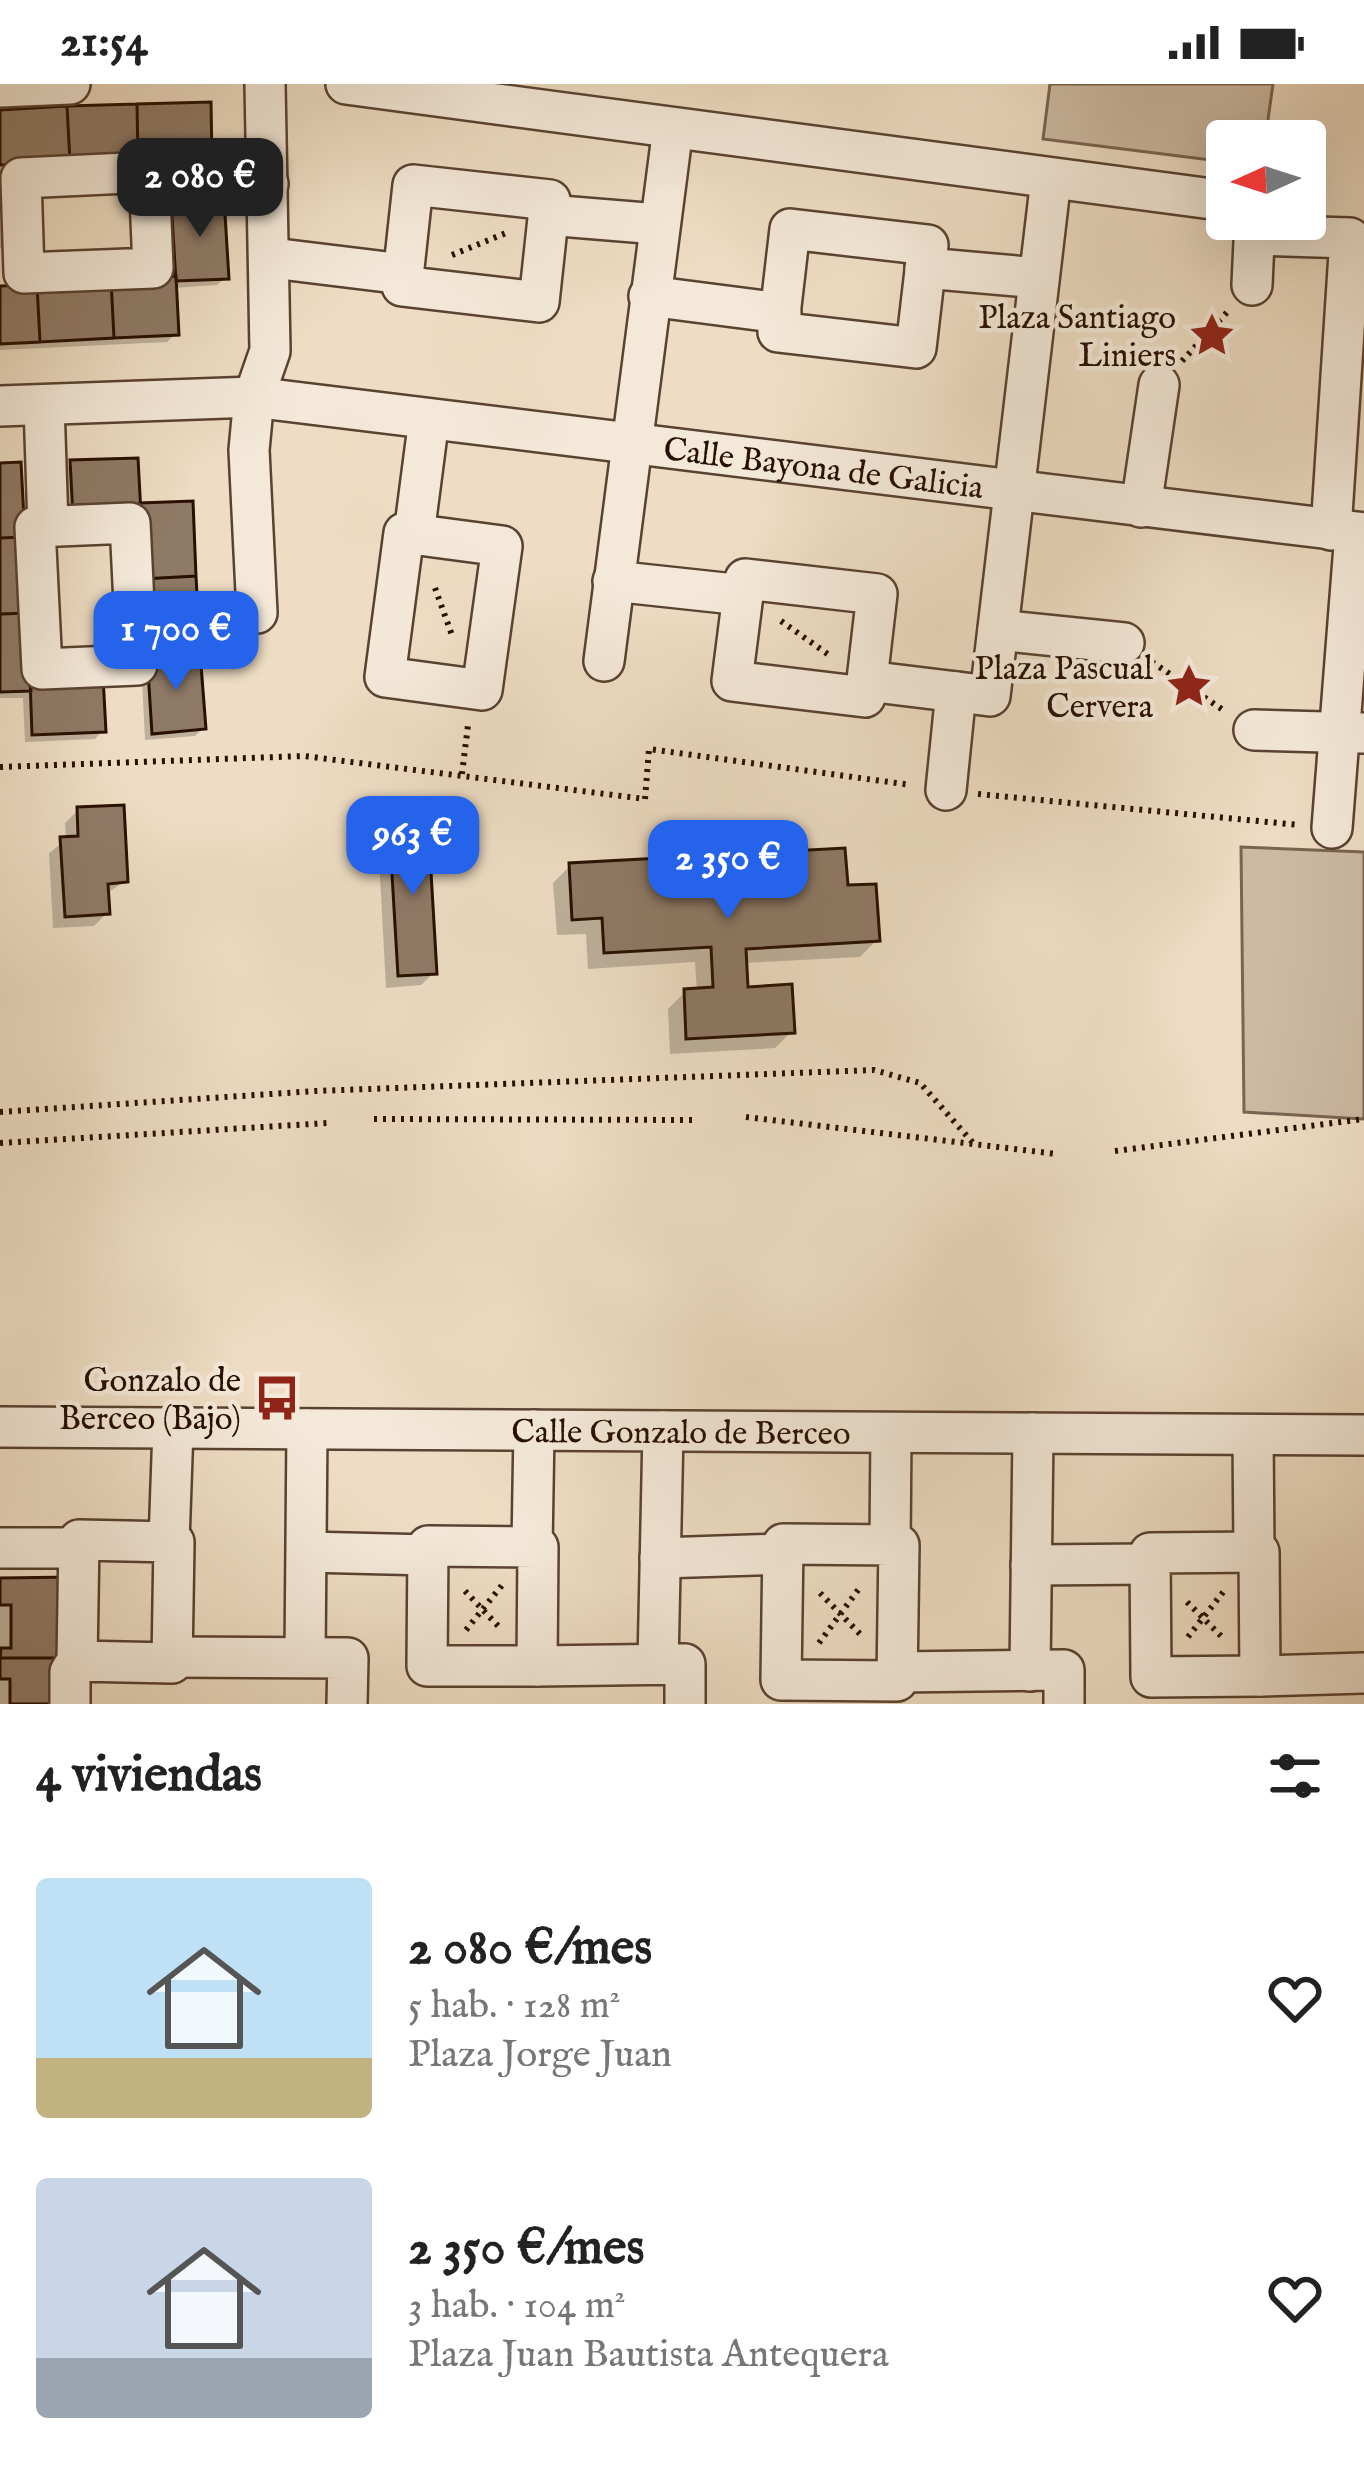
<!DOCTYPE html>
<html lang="es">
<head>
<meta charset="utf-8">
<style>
  :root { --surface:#fff; --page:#f6f6f6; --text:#222; --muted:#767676; --accent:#2563eb }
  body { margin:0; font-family:"IM FELL English",serif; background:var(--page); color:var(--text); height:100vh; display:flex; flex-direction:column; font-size:45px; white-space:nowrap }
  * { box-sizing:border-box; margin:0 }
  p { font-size:39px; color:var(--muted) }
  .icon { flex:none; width:66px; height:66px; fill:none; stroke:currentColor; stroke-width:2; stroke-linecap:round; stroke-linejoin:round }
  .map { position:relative; height:1620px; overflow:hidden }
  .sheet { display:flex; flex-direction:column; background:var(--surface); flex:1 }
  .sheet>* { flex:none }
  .needle { width:78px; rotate:267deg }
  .tools { position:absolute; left:1206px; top:36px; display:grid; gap:24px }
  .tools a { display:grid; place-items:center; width:120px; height:120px; border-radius:12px; background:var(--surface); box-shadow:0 12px 48px #0002; font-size:60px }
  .price { position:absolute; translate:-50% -102px; padding:0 27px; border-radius:24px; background:var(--accent); color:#fff; font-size:39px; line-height:78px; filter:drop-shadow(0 3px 6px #0008) }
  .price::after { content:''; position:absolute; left:50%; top:72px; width:36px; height:27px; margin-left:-18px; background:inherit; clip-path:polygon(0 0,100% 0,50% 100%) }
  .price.on { background:#222; color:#fff }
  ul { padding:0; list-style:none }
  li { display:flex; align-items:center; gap:36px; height:300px; padding:0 36px }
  li span { display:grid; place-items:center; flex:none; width:336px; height:240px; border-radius:12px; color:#555 }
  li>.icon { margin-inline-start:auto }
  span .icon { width:144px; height:144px; fill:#fffc; stroke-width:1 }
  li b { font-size:51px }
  h2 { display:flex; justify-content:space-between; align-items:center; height:144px; padding:0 36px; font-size:51px }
  .status { display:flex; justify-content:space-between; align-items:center; height:84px; padding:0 60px; background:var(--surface); direction:ltr }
  .status svg { height:33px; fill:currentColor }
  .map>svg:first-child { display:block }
  .green { fill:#ccbaa3; stroke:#7a6452; stroke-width:3 }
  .shadow { fill:#0003 }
  .building { fill:#8f7a66; stroke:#280f00; stroke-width:3 }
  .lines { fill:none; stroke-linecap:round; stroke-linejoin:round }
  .minor-casing { stroke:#5a4231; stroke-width:44 }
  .path { stroke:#280f00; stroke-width:6; stroke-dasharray:3 6; stroke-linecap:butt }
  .minor { stroke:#f4e9d9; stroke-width:39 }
  .labels { text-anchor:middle; stroke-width:9; stroke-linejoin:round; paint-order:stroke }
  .poi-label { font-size:33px; fill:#280f00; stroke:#f4e9d9; text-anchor:end }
  .street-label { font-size:33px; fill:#280f00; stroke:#f4e9d9 }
</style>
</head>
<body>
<div class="status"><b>21:54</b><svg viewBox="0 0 49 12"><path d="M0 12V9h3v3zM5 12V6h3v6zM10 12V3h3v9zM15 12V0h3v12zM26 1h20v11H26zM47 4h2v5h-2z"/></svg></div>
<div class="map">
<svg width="1364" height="1620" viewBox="0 0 1364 1620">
  <rect width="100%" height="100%" fill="#eeddc4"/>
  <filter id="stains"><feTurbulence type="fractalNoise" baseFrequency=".00167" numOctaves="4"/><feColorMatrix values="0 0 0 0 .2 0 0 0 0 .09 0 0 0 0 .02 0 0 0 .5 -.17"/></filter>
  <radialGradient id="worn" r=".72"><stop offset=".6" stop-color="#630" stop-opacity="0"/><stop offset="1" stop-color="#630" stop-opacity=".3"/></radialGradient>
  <path class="green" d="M 1050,0 L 1273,0 L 1265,57 L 1227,57 L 1227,78 L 1043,55 Z
    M 1241,763 L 1364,768 L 1364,1035 L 1244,1028 Z"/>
  <path class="shadow" d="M 0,29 L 209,73 L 201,81 L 6,87 L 8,157 L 0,165 Z
    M 172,120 L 226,193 L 217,201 L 173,204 L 176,249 L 167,258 L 0,266 L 0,205 L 168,196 L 164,128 Z
    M 72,379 L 137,422 L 203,644 L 195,652 L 145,656 L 134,436 L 66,439 L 63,387 Z
    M 0,382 L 27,598 L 103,646 L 95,655 L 25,658 L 23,614 L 0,614 Z
    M 78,726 L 125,797 L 106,810 L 107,829 L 94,842 L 53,844 L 49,769 L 66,756 L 65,739 Z
    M 391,742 L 434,889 L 421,901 L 386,904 L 378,755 Z
    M 570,782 L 845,804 L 877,856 L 860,873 L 744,879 L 745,906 L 792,947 L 775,964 L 670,970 L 668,925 L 685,908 L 697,907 L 695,878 L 588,885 L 586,850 L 557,851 L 553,799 Z
    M 0,1497 L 60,1620 L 0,1620 Z"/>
  <path class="building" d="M 211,18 L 212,75 L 138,76 L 137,20 Z
    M 137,20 L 138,76 L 70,78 L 67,22 Z
    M 67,22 L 70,78 L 0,81 L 0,26 Z
    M 224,114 L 229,195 L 176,197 L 171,117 Z
    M 176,192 L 179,251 L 114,254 L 111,196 Z
    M 111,196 L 114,254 L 40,258 L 37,201 Z
    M 37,201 L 40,258 L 0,260 L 0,202 Z
    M 138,374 L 141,430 L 73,432 L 70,376 Z
    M 21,378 L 25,453 L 0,454 L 0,379 Z
    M 193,417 L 196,492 L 143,495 L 140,419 Z
    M 25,453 L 29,529 L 0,530 L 0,454 Z
    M 196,492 L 200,568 L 147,571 L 143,495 Z
    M 29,529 L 31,607 L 0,608 L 0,530 Z
    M 200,568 L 206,645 L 152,650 L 147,571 Z
    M 103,592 L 106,648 L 32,651 L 30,595 Z
    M 124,721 L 128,798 L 108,800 L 110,830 L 65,833 L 60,753 L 78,752 L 77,723 Z
    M 428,737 L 437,890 L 398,892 L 389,739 Z
    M 845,764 L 848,801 L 876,800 L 880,857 L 746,865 L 748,903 L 792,900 L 795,949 L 686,955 L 684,905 L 713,903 L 711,863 L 604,869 L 602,834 L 572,836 L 569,779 Z
    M 72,1493 L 63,1574 L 0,1574 L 1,1564 L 11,1564 L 11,1521 L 0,1521 L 0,1494 Z
    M 0,1574 L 63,1574 L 64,1620 L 10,1620 L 10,1595 L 0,1595 Z"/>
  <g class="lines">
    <g class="minor-casing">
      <g id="minor">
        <path d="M 346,0 L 1227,117"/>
        <path d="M 0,3 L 70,0"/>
        <path d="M 149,88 L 153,184 L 24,189 L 21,94 Z"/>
        <path d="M 413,101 L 550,116 L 539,218 L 402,202 Z"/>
        <path d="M 150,103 L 268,100"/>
        <path d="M 548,131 L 658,140"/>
        <path d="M 790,145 L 928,161 L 916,264 L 778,248 Z"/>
        <path d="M 1255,151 L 1350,154 L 1331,446"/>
        <path d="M 272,174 L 403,190"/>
        <path d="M 925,184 L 1039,194"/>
        <path d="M 1252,201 L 1255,135"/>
        <path d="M 649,212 L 781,229"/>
        <path d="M 44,321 L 48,442"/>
        <path id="s1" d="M 0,322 L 254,313 L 1364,449"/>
        <path d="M 1141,423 L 1159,301"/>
        <path d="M 130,439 L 137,581 L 42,585 L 35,443 Z"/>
        <path d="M 404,449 L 502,462 L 482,606 L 385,593 Z"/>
        <path d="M 414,450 L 429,335"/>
        <path d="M 745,495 L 877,510 L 865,613 L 732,597 Z"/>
        <path d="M 613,497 L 743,511"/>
        <path d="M 257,529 L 249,366 L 254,313 L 270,267 L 265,0"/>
        <path d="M 998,546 L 1124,559"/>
        <path d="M 604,577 L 673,44"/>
        <path d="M 867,597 L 990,612 L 1051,95"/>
        <path d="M 1254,646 L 1362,649"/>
        <path d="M 946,706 L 956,608"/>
        <path d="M 1332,744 L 1355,449"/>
        <path id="s2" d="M 0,1343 L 1364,1351"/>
        <path d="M 1253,1351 L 1254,1468"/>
        <path d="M 169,1458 L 173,1344"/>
        <path d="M 783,1460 L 899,1461 L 897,1597 L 781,1596 Z"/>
        <path d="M 428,1462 L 538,1463 L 537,1582 L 427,1582 Z"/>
        <path d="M 890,1462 L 891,1349"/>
        <path d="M 532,1463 L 534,1346"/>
        <path d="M 0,1464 L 80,1464"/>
        <path d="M 307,1468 L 429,1471"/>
        <path d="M 1259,1468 L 1260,1592 L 1151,1593 L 1150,1469 Z"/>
        <path d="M 660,1474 L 783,1470"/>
        <path d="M 1031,1481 L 1150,1480"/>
        <path d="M 172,1573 L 348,1574 L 347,1620"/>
        <path d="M 305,1573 L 307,1345"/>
        <path d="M 658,1580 L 663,1347"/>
        <path d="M 537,1582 L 685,1580 L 685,1620"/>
        <path d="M 1030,1587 L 1033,1349"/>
        <path d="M 897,1588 L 1064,1586 L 1064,1620"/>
        <path d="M 1260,1592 L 1364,1589"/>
        <path d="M 70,1620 L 70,1588 L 77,1577 L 79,1456 L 174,1458 L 172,1579 L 77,1577"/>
      </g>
    </g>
    <path class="path" d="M 452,171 L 506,149
      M 1182,277 L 1230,225
      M 435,504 L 453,554
      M 781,537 L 829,571
      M 1152,578 L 1226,628
      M 0,683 L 304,672 L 645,715 L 649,665 L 911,701
      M 462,690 L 468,641
      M 978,710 L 1299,741
      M 0,1028 L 316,1007 L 874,986 L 920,999 L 974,1060
      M 746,1033 L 1057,1070
      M 374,1035 L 695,1036
      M 0,1059 L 328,1039
      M 1115,1067 L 1364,1035
      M 465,1507 L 501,1545
      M 820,1509 L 861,1551
      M 1187,1518 L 1224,1555
      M 466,1546 L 503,1500
      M 1188,1553 L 1224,1507
      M 819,1559 L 861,1502"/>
    <use href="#minor" class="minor"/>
  </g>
  <defs>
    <g id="sight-bare" transform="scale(3.6)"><path d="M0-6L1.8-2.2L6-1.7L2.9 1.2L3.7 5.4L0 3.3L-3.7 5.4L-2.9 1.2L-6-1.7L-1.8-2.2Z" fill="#8f2418" stroke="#f4e9d9" stroke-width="2.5" paint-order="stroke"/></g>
    <g id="bus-bare" transform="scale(3.6)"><path d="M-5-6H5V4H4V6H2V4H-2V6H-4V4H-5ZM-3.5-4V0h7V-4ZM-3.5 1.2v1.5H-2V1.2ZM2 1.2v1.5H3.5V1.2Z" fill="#8f2418" stroke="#f4e9d9" stroke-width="2.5" paint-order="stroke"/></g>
  </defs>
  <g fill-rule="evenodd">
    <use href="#sight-bare" x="1212" y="251"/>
    <use href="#sight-bare" x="1189" y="602"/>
    <use href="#bus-bare" x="277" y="1314"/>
  </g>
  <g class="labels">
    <g class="poi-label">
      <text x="1176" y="244">Plaza Santiago<tspan x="1176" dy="38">Liniers</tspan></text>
      <text x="1153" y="595">Plaza Pascual<tspan x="1153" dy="38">Cervera</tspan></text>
      <text x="241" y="1307">Gonzalo de<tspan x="241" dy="38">Berceo (Bajo)</tspan></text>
    </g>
    <g class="street-label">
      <text dy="12" stroke="none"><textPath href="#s1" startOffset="828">Calle Bayona de Galicia</textPath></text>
      <text dy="12" stroke="none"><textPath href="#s2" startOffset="681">Calle Gonzalo de Berceo</textPath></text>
    </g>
  </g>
  <rect width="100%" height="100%" filter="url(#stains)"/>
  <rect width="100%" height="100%" fill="url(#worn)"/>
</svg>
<div class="tools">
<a><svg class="needle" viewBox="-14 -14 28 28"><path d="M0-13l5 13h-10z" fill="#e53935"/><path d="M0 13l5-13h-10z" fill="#767676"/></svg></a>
</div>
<b class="price on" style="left:200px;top:156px">2 080 €</b>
<b class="price" style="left:176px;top:609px">1 700 €</b>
<b class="price" style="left:413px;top:814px">963 €</b>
<b class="price" style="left:728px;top:838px">2 350 €</b>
</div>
<section class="sheet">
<h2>4 viviendas<svg class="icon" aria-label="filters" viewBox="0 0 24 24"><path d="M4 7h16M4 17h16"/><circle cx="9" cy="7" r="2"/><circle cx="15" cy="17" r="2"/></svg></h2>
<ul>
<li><span style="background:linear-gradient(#bfe0f5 75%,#c2b280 0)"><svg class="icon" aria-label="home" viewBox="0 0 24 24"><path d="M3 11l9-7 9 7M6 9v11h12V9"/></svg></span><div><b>2 080 €/mes</b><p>5 hab. · 128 m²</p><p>Plaza Jorge Juan</p></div><svg class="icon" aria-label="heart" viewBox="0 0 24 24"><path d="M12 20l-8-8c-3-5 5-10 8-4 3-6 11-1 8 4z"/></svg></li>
<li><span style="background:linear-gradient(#c9d6e8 75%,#9aa5b1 0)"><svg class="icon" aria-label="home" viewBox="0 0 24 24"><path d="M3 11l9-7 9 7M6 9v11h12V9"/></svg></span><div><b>2 350 €/mes</b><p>3 hab. · 104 m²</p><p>Plaza Juan Bautista Antequera</p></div><svg class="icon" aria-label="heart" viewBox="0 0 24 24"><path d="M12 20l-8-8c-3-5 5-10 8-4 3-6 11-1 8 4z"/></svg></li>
</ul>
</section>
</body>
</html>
